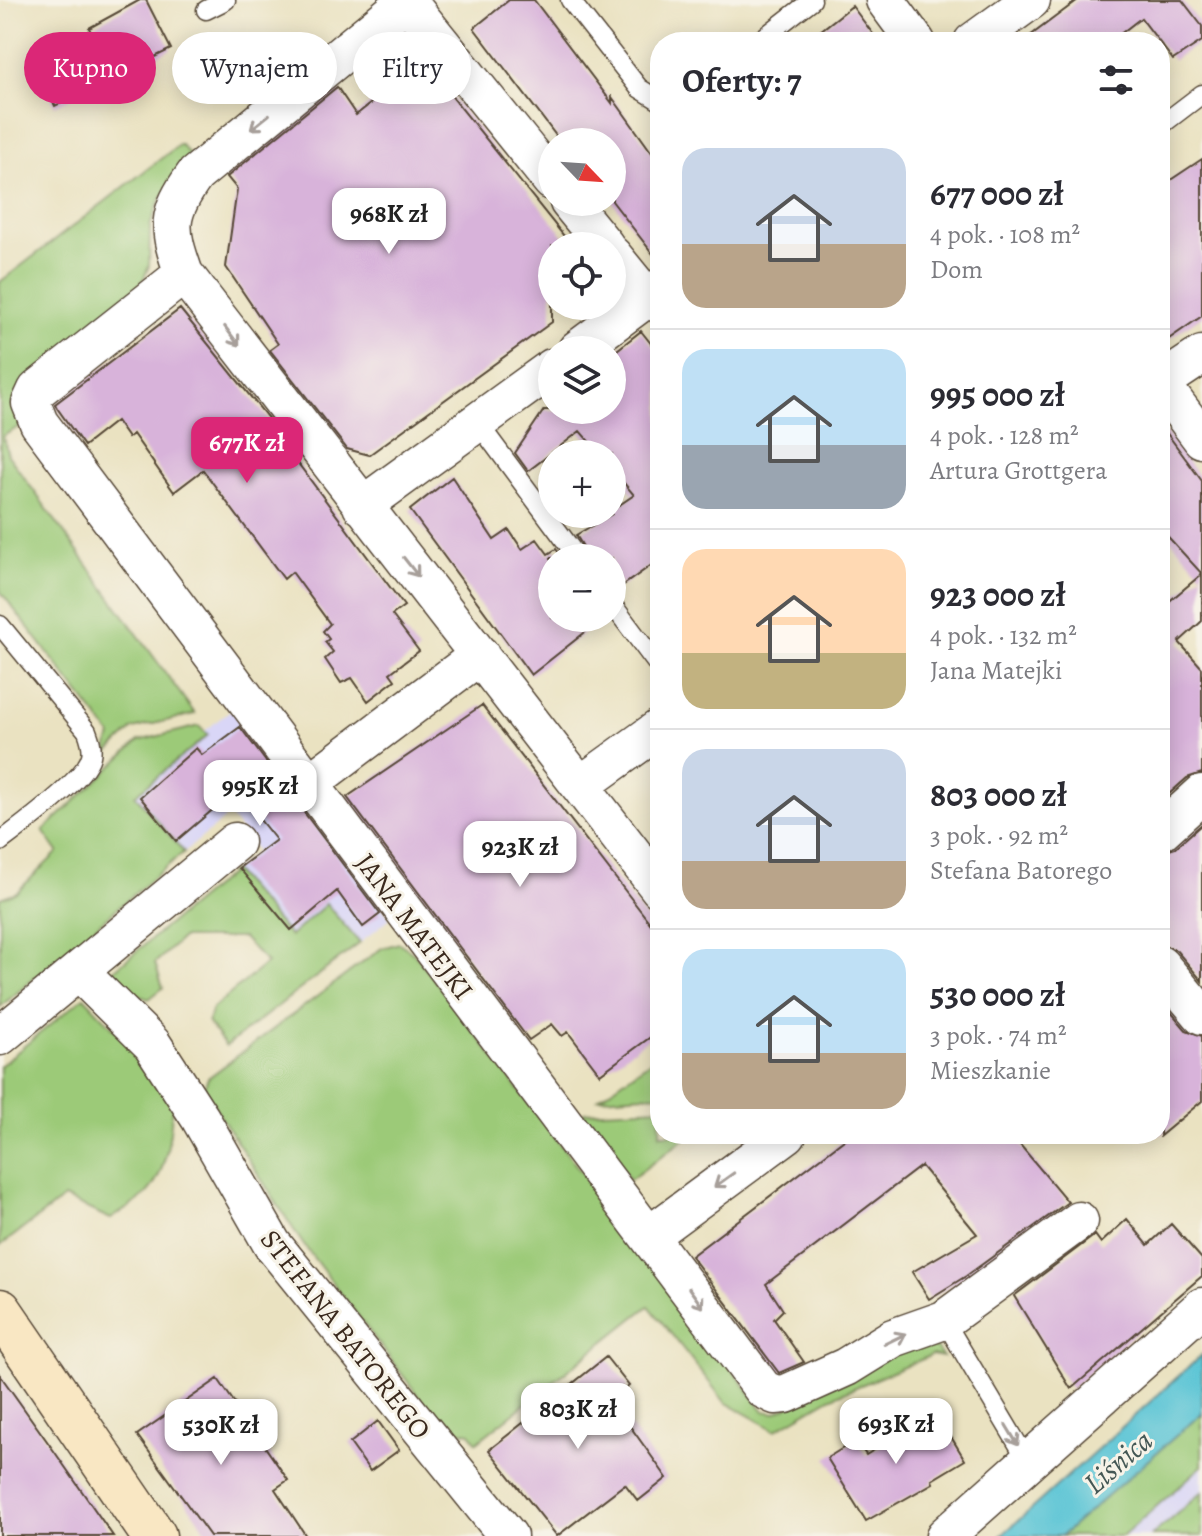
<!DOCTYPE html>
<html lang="pl">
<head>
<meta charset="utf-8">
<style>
  :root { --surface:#fff; --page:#f7f7f7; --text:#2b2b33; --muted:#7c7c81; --line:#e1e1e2; --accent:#db2777 }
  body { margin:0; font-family:Alegreya,serif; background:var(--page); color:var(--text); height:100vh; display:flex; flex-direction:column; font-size:30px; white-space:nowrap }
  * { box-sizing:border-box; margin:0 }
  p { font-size:26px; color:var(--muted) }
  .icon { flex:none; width:44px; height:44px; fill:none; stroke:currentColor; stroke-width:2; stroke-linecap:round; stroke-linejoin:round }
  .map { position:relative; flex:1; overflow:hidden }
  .sheet { position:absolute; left:650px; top:32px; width:520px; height:1112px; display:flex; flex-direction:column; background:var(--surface); border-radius:32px; box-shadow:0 4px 20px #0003 }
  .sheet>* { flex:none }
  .banner { position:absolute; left:24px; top:32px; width:506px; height:72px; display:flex; gap:16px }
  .needle { width:52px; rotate:115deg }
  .fabs { position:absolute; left:538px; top:128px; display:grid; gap:16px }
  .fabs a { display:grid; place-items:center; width:88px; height:88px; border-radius:50%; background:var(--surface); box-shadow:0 4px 20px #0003; font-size:40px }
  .price { position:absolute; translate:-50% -68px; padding:0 18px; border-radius:16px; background:#fff; color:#222; font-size:26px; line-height:52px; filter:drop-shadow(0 2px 4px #0008) }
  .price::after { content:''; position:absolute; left:50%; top:48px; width:24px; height:18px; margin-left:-12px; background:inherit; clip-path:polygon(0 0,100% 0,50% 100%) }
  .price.active { background:var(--accent); color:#fff }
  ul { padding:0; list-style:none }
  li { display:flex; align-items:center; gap:24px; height:200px; padding:0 32px }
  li+li { border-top:2px solid var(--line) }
  li span { display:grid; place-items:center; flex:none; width:224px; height:160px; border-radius:24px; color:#555 }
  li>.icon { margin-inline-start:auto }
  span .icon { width:96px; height:96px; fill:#fffc; stroke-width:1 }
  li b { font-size:34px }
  h2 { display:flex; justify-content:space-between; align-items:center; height:96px; padding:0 32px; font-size:34px }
  .pill { padding:0 28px; border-radius:36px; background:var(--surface); box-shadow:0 4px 20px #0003; font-size:28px; line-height:72px }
  .pill.active { background:var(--accent); color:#fff }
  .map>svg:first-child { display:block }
  .built { fill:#d9d6f7 }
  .green { fill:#9cca78; stroke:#6c7a4b; stroke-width:2 }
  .water { fill:#5bc5d5; stroke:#4b787a; stroke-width:2 }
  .building { fill:#d8b3da }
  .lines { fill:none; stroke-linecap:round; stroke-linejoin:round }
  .lane-casing { stroke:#554636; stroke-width:21 }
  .street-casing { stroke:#554636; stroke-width:41 }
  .secondary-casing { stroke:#554636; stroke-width:47 }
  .lane { stroke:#fff; stroke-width:18 }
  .street { stroke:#fff; stroke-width:38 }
  .secondary { stroke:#f9e7c3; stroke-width:44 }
  .oneway { stroke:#a79f9a }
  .labels { text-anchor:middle; stroke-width:6; stroke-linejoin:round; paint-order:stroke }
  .street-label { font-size:28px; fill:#3b2a1e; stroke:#f7f3e8 }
  .water-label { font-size:30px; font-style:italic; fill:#455855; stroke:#f7f3e8 }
</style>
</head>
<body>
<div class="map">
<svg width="1202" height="1536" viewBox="0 0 1202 1536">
  <rect width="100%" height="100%" fill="#f7f3e8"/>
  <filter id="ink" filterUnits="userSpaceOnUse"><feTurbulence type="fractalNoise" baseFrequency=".0125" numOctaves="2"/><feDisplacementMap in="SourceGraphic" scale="16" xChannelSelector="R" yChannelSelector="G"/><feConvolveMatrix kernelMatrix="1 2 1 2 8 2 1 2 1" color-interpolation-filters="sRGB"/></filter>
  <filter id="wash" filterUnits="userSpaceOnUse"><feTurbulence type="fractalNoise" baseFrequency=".006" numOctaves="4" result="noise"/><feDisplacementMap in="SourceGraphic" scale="32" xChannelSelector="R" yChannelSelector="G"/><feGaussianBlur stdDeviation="1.8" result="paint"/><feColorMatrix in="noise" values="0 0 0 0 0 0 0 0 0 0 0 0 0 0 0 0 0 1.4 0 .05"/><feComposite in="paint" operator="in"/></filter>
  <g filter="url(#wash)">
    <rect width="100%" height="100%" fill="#eae2c1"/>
    <path class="built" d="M 233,708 L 390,918 L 360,943 L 326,904 L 290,936 L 233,871 L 257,851 L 229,815 L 184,852 L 134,795 L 207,735 L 205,731 Z
      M 1202,1466 L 1202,1536 L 1123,1536 Z"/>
    <path class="green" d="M 180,144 L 192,157 L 159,202 L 150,226 L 149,266 L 138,292 L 30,421 L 3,436 L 8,455 L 195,714 L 133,729 L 106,755 L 111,735 L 0,591 L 0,282 Z
      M 199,726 L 208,735 L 135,795 L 184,852 L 0,1007 L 0,898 L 17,892 L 58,852 L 43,831 L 139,741 Z
      M 233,871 L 290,936 L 326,904 L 360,943 L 226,1046 L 208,1023 L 212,1009 L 267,963 L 243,938 L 182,938 L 155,963 L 163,988 L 149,999 L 113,988 L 103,979 Z
      M 399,943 L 414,953 L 764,1411 L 775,1413 L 896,1349 L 935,1347 L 943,1357 L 932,1355 L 830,1398 L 775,1430 L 725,1402 L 649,1306 L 477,1442 L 470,1433 L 443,1428 L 303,1244 L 203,1089 L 208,1078 L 382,948 Z
      M 84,997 L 174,1092 C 171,1123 170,1169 147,1193 C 137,1203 123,1211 111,1219 L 64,1198 L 0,1246 L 0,1066 Z
      M 660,1054 L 660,1094 L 599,1098 Z
      M 660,1108 L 660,1134 L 691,1134 L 630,1180 L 582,1122 L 584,1112 Z
      M 1202,1413 L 1202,1466 L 1123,1536 L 1061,1536 Z
      M 1202,1492 L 1202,1536 L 1151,1536 Z"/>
    <path class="water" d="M 1202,1355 L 1202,1413 L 1061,1536 L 1001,1536 Z"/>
    <g id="blocks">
      <path class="building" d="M 140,0 L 146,0 L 171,49 L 55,106 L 37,68 L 95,41 L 89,28 Z
        M 509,0 L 534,0 L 612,103 L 612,97 L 660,164 L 660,263 L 612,201 L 612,142 L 557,142 L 560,141 L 474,28 Z
        M 1078,0 L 1182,0 L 1202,26 L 1202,41 L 1173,60 L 1141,18 L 1110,42 L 1022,42 Z
        M 852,6 L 879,42 L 806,42 Z
        M 419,69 L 434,74 L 572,246 L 552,246 L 552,322 L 369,455 L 347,449 L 270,350 L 278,344 L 226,267 L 237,189 L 227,177 L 337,87 L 356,115 L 410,72 Z
        M 1202,159 L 1202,316 L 1160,345 L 1160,187 Z
        M 180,309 L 279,432 L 274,431 L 404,606 L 392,615 L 419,651 L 390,673 L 395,680 L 368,701 L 352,678 L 341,683 L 325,659 L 333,652 L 325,642 L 329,639 L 323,631 L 330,624 L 292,572 L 284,579 L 203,470 L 174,492 L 133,434 L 128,438 L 116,421 L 84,446 L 57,408 L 55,404 Z
        M 641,331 L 660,355 L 660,559 L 622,586 L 612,572 L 612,558 L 590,558 L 576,535 L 612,514 L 612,510 L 634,495 L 612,469 L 612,454 L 600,454 L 580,431 L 528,471 L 515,453 L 544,410 L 612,410 L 612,354 Z
        M 1160,424 L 1202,481 L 1202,574 L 1160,528 Z
        M 452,477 L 494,540 L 509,530 L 522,549 L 537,539 L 548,554 L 556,549 L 563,558 L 551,558 L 552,618 L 603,618 L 531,675 L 410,510 Z
        M 1202,574 L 1202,621 L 1179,642 L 1202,668 L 1202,773 L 1187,778 L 1160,802 L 1160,609 Z
        M 482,705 L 660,936 L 660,1030 L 600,1074 L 568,1032 L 562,1036 L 552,1024 L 529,1040 L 347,797 Z
        M 240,727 L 380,914 L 363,927 L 337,891 L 291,930 L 239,868 L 276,840 L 236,790 L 176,841 L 140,797 L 196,748 L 202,755 Z
        M 1202,824 L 1202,981 L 1176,950 L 1160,944 L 1160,853 L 1175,848 Z
        M 1160,999 L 1186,1030 L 1202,1036 L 1202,1101 L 1160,1136 Z
        M 852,1134 L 1011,1134 L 1068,1202 L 966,1276 L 929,1299 L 912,1272 L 977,1234 L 921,1166 L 766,1284 L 783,1310 L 774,1319 L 804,1362 L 779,1373 L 691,1256 Z
        M 1127,1219 L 1148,1245 L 1171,1224 L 1202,1259 L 1202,1276 L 1071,1389 L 1014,1296 L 1095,1235 L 1101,1243 Z
        M 606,1357 L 629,1386 L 612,1401 L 667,1478 L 638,1501 L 625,1484 L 557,1536 L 489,1450 Z
        M 0,1375 L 54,1451 L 113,1536 L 0,1536 Z
        M 218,1379 L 288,1480 L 275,1489 L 306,1536 L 210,1536 L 137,1435 Z
        M 936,1412 L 965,1460 L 932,1480 L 933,1483 L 866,1521 L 827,1458 L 856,1440 L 866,1455 Z
        M 378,1421 L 399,1450 L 370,1471 L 350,1443 Z"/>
    </g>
  </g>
  <g filter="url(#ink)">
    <use href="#blocks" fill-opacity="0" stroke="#554636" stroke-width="2"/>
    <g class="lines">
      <g class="lane-casing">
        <path id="lane" d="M 570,0 L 639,88 L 660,101
          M 206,10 L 226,0
          M 758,42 L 812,0
          M 1160,126 L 1202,94
          M 478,423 L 578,558
          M 612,604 L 660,668
          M 0,625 L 87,731 C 90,739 93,747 91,756 C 85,780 21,826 0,842
          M 944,1320 L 1029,1463"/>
      </g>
      <g class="street-casing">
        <path id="street" d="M 406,0 L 552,181
          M 408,0 L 195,175 C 166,215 168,229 184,274 L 660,889
          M 885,0 L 916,42
          M 973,42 L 1031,0
          M 569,202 L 605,246
          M 612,255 L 647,298 L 660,304
          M 184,274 L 37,390 L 31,403 L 39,423 L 763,1389 L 775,1395 L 786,1394 L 846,1367 L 893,1338 L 944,1320 L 1079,1221
          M 577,350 L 660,288
          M 1202,355 L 1160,383 L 1202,439
          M 362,506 L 552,368
          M 308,784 L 480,655
          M 581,785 L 660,728
          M 1160,832 L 1202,794
          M 1160,965 L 1202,1015
          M 79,972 L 152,1044 L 200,1118 L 272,1244 L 508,1536
          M 0,1036 L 235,842
          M 650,1235 L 787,1134
          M 945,1536 L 1202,1307"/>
      </g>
      <g class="secondary-casing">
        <path id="secondary" d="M 0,1311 L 154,1536"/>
      </g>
      <use href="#lane" class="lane"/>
      <use href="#street" class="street"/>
      <use href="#secondary" class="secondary"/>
    </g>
    <defs><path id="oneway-shaft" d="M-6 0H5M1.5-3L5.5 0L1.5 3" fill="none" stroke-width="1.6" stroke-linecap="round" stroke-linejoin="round" transform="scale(2)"/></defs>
    <g class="oneway">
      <use href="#oneway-shaft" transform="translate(260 122) rotate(141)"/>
      <use href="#oneway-shaft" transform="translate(232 336) rotate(53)"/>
      <use href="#oneway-shaft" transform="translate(411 567) rotate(52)"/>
      <use href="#oneway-shaft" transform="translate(724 1180) rotate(144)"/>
      <use href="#oneway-shaft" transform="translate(696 1298) rotate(54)"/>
      <use href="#oneway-shaft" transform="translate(895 1339) rotate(-26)"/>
      <use href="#oneway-shaft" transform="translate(1012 1435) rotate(59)"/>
    </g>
  </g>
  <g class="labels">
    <g class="street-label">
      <text transform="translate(415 926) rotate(53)" y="10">JANA MATEJKI</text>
      <text transform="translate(346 1334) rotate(52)" y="10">STEFANA BATOREGO</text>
    </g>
    <g class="water-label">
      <text transform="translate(1118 1462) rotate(-41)" y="10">Liśnica</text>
    </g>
  </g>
</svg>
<div class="fabs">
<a><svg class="needle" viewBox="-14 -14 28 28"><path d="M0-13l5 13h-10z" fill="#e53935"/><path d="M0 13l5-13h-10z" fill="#7c7c81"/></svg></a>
<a><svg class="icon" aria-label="locate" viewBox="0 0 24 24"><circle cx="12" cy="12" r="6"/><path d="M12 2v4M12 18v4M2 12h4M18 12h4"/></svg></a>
<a><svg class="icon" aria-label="layers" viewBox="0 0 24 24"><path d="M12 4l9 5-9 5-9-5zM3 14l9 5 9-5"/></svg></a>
<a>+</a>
<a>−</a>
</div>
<b class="price" style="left:389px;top:256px">968K zł</b>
<b class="price active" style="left:247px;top:485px">677K zł</b>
<b class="price" style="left:260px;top:828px">995K zł</b>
<b class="price" style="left:520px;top:889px">923K zł</b>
<b class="price" style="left:578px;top:1451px">803K zł</b>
<b class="price" style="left:896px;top:1466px">693K zł</b>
<b class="price" style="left:221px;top:1467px">530K zł</b>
<div class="banner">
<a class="pill active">Kupno</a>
<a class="pill">Wynajem</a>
<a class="pill">Filtry</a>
</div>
<section class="sheet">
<h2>Oferty: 7<svg class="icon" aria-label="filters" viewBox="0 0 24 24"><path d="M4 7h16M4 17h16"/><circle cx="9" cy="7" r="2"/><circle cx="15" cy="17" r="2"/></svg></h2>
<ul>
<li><span style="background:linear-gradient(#c9d6e8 60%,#b9a48a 0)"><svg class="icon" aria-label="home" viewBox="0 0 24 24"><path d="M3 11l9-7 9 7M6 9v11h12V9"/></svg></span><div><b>677 000 zł</b><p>4 pok. · 108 m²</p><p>Dom</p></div></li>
<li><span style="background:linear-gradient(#bfe0f5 60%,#9aa5b1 0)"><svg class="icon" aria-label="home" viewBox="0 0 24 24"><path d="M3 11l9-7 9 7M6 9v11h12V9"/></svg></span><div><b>995 000 zł</b><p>4 pok. · 128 m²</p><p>Artura Grottgera</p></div></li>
<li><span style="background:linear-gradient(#ffd9b3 65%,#c2b280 0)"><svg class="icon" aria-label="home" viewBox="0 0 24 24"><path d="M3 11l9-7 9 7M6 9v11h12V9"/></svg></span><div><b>923 000 zł</b><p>4 pok. · 132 m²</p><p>Jana Matejki</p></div></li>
<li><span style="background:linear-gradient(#c9d6e8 70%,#b9a48a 0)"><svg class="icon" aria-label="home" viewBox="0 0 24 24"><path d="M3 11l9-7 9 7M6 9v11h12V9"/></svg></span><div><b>803 000 zł</b><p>3 pok. · 92 m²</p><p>Stefana Batorego</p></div></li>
<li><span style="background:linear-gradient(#bfe0f5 65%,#b9a48a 0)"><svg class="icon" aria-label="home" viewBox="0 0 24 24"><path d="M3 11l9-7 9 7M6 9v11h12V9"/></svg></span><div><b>530 000 zł</b><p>3 pok. · 74 m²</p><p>Mieszkanie</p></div></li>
</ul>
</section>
</div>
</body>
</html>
